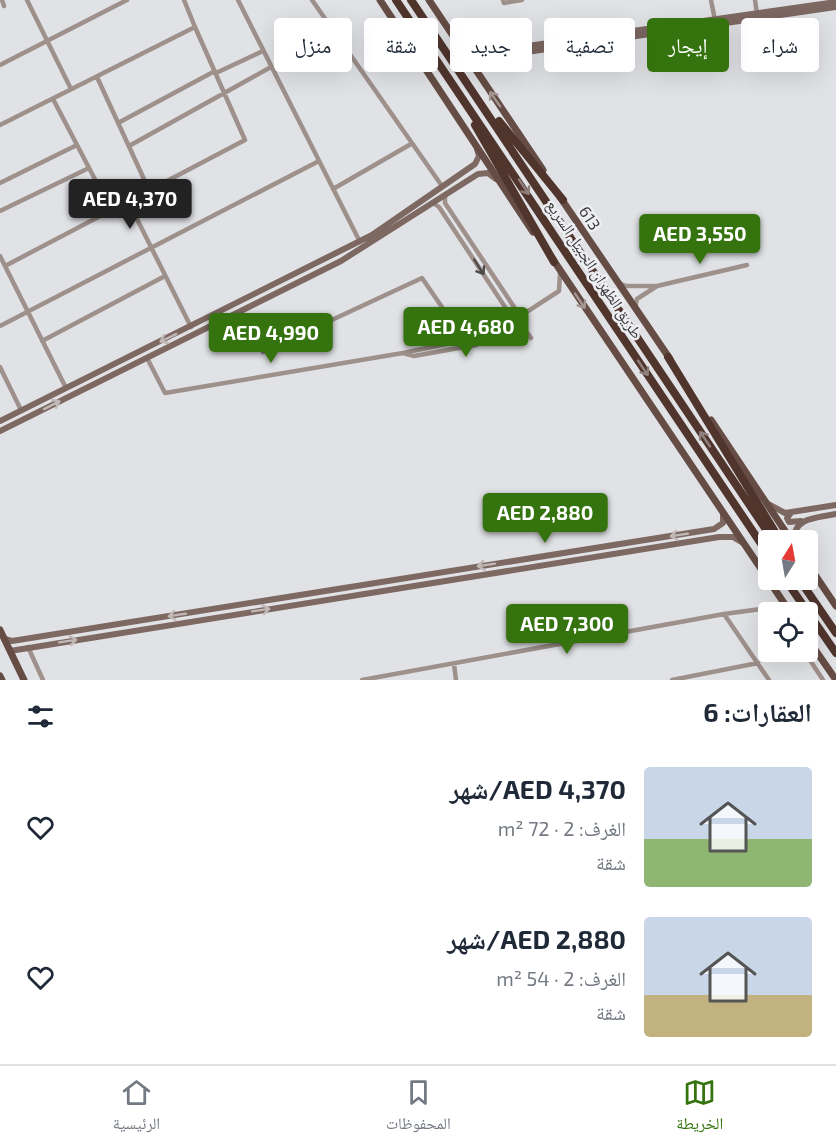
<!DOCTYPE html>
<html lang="ar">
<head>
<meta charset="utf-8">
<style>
  :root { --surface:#fff; --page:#f2f2f3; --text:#1f2937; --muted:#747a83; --line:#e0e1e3; --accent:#34730d }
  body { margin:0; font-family:"Exo 2","Noto Naskh Arabic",sans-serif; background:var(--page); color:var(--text); direction:rtl; height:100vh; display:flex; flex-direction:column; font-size:22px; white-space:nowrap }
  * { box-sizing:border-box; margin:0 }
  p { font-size:20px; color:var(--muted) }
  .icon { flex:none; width:33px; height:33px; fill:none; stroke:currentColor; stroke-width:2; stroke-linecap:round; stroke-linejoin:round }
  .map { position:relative; height:680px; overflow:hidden; direction:ltr }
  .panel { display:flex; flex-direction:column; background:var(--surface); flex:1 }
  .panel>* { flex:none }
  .hud { position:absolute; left:18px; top:18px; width:801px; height:54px; direction:rtl; display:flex; gap:12px }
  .needle { width:39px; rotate:11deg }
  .fabs { position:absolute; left:758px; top:530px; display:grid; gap:12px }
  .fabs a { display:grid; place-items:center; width:60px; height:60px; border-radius:6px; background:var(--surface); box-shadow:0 6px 24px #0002; font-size:30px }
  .price { position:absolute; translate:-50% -51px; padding:0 14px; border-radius:6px; background:var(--accent); color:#fff; font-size:20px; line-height:39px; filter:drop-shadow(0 2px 3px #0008) }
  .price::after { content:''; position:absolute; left:50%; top:36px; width:18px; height:14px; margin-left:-9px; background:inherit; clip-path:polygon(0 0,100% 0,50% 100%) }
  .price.active { background:#222; color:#fff }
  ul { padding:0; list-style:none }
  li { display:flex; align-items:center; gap:18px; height:150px; padding:0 24px }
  li span { display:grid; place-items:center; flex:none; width:168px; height:120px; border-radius:6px; color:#555 }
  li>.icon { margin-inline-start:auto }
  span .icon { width:72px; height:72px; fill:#fffc; stroke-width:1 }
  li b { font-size:26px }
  h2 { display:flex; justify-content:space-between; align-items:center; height:72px; padding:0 24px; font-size:26px }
  .chip { padding:0 21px; border-radius:6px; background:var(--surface); box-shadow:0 6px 24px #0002; font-size:21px; line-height:54px }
  .chip.active { background:var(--accent); color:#fff }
  .menu { display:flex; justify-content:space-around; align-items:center; height:84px; border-top:2px solid var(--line); background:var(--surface); font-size:16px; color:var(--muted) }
  .menu a { display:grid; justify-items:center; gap:3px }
  .menu .active { color:var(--accent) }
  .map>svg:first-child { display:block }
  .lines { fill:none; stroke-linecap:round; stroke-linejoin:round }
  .street { stroke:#9e908b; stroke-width:4.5 }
  .secondary { stroke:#7d6862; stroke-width:6 }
  .primary { stroke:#654d45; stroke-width:7 }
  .highway { stroke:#50352d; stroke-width:8 }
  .oneway { stroke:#a39693 }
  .oneway2 { stroke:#8f7f7c }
  .oneway3 { stroke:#4e4b4c }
  .oneway4 { stroke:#c1b9b8 }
  .labels { text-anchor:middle; stroke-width:5; stroke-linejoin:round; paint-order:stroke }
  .street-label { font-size:16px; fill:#3a3a3c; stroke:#eeeff2 }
</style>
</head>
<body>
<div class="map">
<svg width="836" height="680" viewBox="0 0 836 680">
  <rect width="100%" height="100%" fill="#e1e2e5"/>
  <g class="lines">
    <path class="street" d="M 2,0 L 4,6
      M 27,0 L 71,89
      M 184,0 L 195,27
      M 238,0 L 360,242
      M 312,0 L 442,186
      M 503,0 L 504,3 L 522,0
      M 711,0 L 715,20
      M 755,0 L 757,14
      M 335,51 L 337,36
      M 0,65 L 127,0
      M 216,73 L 263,51
      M 97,77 L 149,190
      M 53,99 L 111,210
      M 118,123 L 215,71
      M 0,125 L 195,27 L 245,140 L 5,266 L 0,256
      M 129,146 L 271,67
      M 0,183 L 77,145
      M 333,189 L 411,144
      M 445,195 L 445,203 L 520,316
      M 128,201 L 191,327
      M 0,211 L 89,168
      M 5,266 L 66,388
      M 619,283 L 626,286 L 657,286 L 637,299 L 635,308
      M 657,286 L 747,265
      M 241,311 L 263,352 L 422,278 L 444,310 L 462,348
      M 516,319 L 531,338
      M 0,326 L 319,161
      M 42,341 L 165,276
      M 403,353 L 414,356 L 476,345 L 559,291 L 560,273
      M 147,358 L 165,393 L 403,353 L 476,338 L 511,316 L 439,207 L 433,203
      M 0,367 L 21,410
      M 724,614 L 769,680
      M 28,647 L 43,680
      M 804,651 L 823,680
      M 454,664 L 456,680
      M 362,680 L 724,614 L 776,607 L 779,612
      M 672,680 L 758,663"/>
    <path class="secondary" d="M 463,51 L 472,54 L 836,2
      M 475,69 L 475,63 L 479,59 L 836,7
      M 0,421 L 372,235 L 475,164 L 479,156 L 477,149
      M 0,431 L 341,261 L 478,174 L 488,173 L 496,179
      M 768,504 L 785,513 L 836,505
      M 791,513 L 787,518 L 789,522 L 801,521
      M 794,540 C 793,517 818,518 836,514
      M 5,639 L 12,641 L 714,529 L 723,523 L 723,513
      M 10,651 L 719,537 L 733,537 L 743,543"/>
    <path class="primary" d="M 380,0 L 533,232
      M 429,0 L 543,170
      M 560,197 L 670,359
      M 552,258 L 790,612
      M 711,420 L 791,540
      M 807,563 L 836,606
      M 0,630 L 24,680
      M 807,638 L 836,680
      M 0,676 L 2,680"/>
    <path class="highway" d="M 396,0 L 768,554
      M 411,0 L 773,540
      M 499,121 L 563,200
      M 475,125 L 554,262
      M 668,357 L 780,540
      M 785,579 L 836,653
      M 799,579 L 836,633"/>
  </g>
  <defs><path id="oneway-shaft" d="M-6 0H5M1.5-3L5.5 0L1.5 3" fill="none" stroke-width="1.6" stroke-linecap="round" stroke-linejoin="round" transform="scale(1.5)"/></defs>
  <g class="oneway">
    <use href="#oneway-shaft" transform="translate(495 99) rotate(-125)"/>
    <use href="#oneway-shaft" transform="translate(580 301) rotate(56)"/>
  </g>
  <g class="oneway2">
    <use href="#oneway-shaft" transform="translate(524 187) rotate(56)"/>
    <use href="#oneway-shaft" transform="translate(643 368) rotate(56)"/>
    <use href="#oneway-shaft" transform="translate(705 439) rotate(-124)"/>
  </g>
  <use class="oneway3" href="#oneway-shaft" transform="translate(479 267) rotate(57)"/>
  <g class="oneway4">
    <use href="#oneway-shaft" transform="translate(168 338) rotate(154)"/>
    <use href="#oneway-shaft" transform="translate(52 405) rotate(-27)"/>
    <use href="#oneway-shaft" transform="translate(679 535) rotate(171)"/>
    <use href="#oneway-shaft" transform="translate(486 565) rotate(171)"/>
    <use href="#oneway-shaft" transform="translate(261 610) rotate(-9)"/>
    <use href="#oneway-shaft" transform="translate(177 615) rotate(171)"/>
    <use href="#oneway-shaft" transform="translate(68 641) rotate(-9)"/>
  </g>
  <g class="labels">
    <g class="street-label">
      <text transform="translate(590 218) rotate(57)" y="6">613</text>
      <text transform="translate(595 269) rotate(57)" y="6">طريق الظهران الجبيل السريع</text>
    </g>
  </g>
</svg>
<div class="fabs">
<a><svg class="needle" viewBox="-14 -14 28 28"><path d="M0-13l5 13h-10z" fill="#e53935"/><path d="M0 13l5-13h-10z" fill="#747a83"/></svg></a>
<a><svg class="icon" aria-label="locate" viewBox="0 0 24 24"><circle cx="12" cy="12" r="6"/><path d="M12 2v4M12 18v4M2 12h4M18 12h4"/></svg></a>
</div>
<b class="price active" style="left:130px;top:230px">AED 4,370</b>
<b class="price" style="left:700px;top:265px">AED 3,550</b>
<b class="price" style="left:466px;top:358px">AED 4,680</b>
<b class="price" style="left:271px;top:364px">AED 4,990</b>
<b class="price" style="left:545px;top:544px">AED 2,880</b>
<b class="price" style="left:567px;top:655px">AED 7,300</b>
<div class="hud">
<a class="chip">شراء</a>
<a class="chip active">إيجار</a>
<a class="chip">تصفية</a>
<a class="chip">جديد</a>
<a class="chip">شقة</a>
<a class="chip">منزل</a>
</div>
</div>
<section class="panel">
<h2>العقارات: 6<svg class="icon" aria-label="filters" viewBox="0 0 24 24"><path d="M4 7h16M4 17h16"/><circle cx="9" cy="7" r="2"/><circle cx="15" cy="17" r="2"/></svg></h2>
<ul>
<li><span style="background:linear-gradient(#c9d6e8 60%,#8fb573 0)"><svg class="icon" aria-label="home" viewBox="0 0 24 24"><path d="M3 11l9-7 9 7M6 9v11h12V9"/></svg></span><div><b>AED 4,370/شهر</b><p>الغرف: 2 · 72 m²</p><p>شقة</p></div><svg class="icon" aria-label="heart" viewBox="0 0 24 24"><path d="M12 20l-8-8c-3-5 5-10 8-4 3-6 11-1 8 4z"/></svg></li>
<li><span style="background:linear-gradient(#c9d6e8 65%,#c2b280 0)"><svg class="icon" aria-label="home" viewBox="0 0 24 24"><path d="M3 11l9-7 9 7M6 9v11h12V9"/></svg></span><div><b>AED 2,880/شهر</b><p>الغرف: 2 · 54 m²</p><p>شقة</p></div><svg class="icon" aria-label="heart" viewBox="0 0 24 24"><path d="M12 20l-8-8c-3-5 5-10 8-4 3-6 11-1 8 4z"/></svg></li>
</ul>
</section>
<nav class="menu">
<a class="active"><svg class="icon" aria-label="map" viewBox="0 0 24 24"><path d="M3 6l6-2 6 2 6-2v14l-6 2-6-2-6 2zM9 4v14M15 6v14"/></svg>الخريطة</a>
<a><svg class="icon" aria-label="saved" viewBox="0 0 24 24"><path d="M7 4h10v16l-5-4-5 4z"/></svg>المحفوظات</a>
<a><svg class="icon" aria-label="home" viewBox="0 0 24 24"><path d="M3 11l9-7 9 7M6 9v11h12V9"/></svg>الرئيسية</a>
</nav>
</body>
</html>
